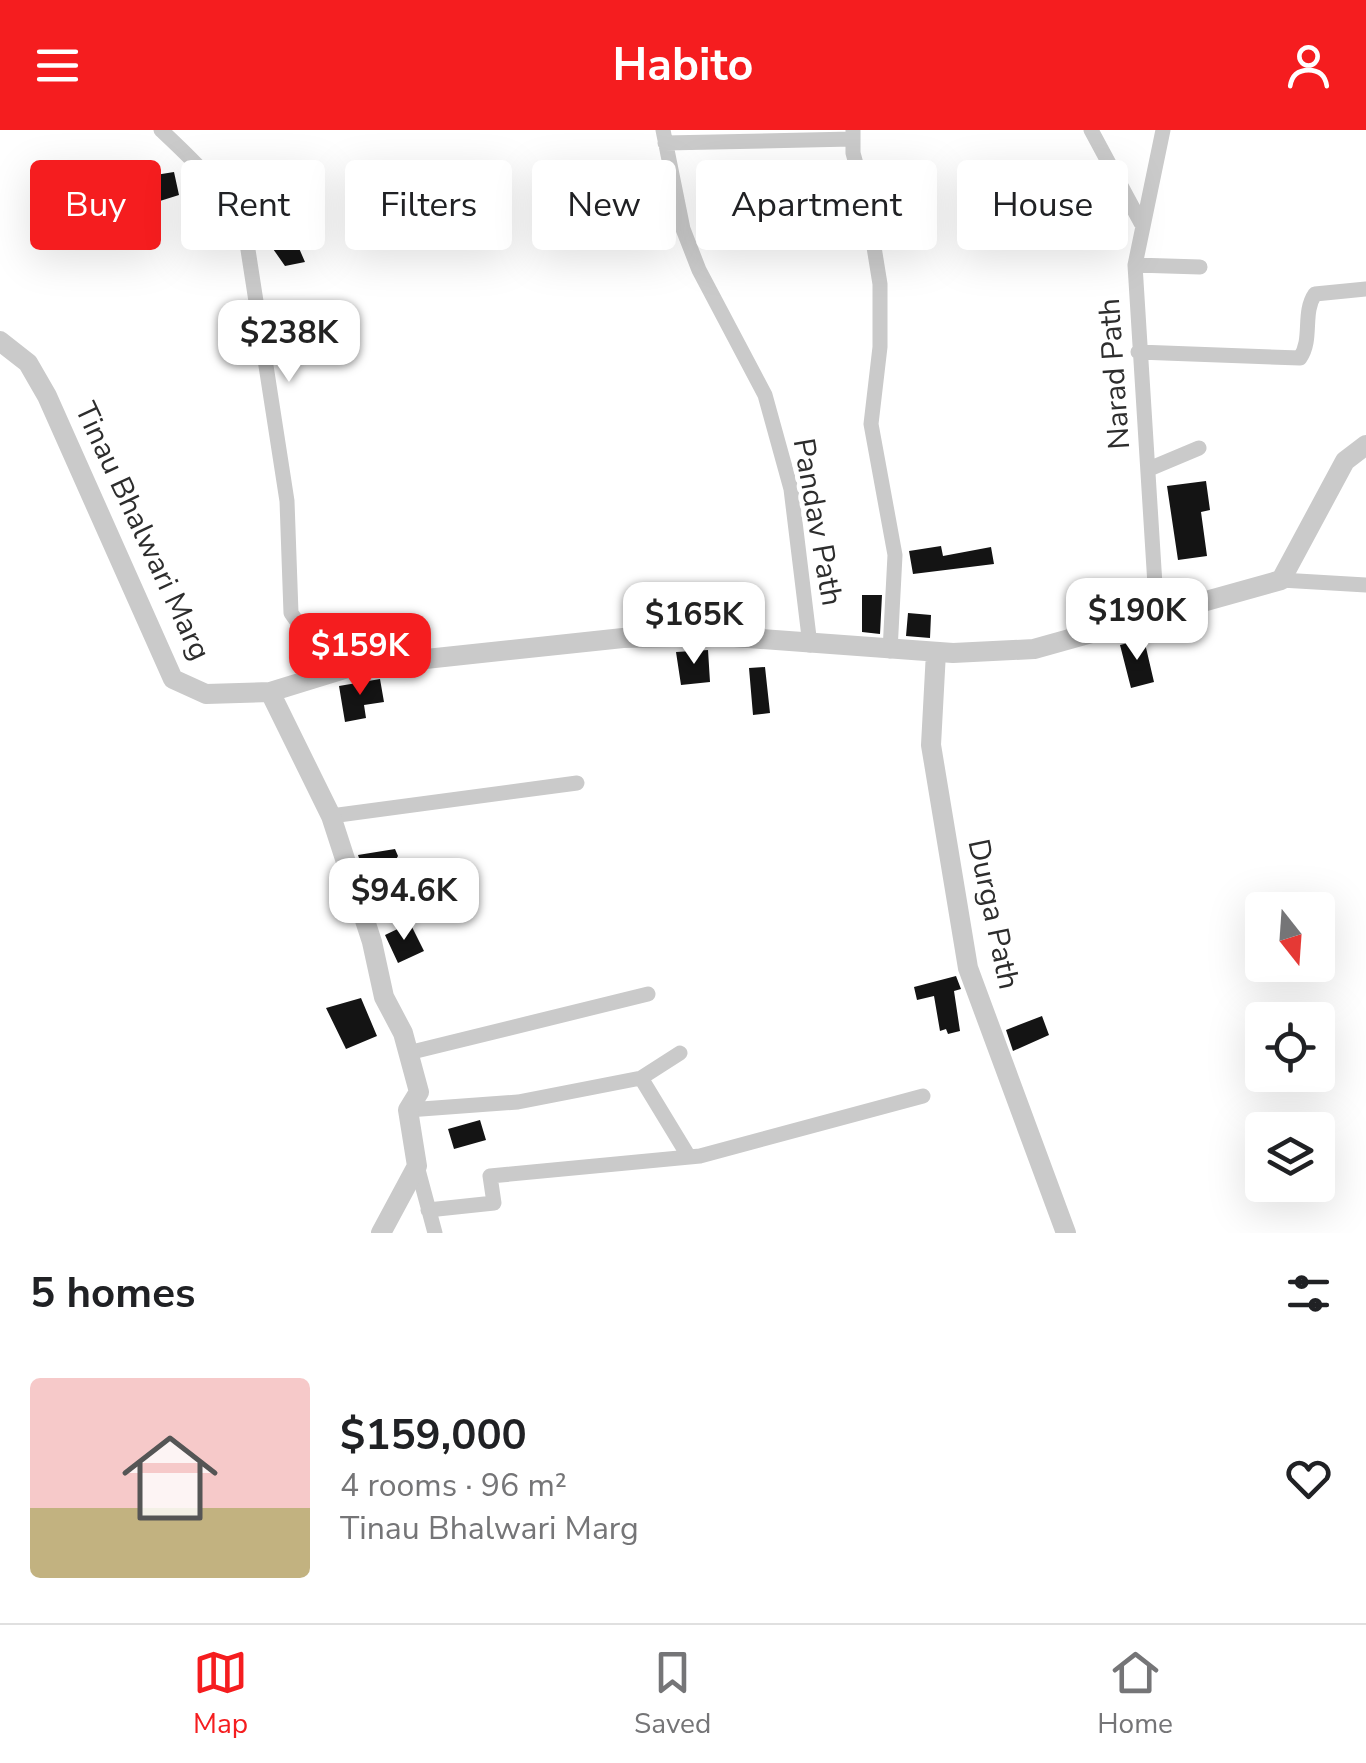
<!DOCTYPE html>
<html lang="en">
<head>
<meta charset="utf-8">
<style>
  :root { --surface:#fff; --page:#f6f6f6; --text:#202124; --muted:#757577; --line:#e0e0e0; --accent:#f51d1f }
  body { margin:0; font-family:"Nunito Sans",sans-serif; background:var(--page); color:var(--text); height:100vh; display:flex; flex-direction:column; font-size:38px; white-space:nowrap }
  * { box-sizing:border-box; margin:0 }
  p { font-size:32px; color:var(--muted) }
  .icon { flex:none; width:55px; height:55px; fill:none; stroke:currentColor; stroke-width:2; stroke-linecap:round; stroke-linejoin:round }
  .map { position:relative; height:1103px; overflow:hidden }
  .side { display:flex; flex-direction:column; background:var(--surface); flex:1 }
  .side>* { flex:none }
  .hud { position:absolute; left:30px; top:30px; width:1308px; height:90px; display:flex; gap:20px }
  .needle { width:65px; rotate:163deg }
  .buttons { position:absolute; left:1245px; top:762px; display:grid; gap:20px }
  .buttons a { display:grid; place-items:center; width:90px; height:90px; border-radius:10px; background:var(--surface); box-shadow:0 10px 40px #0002; font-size:50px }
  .price { position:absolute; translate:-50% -85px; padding:0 22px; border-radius:20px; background:#fff; color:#222; font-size:32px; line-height:65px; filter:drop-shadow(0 2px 5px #0008) }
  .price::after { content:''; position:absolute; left:50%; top:60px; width:30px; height:22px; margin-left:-15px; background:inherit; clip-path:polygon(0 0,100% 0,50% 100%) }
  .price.active { background:var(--accent); color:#fff }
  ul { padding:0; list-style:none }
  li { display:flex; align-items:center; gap:30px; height:250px; padding:0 30px }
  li+li { border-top:2px solid var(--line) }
  li span { display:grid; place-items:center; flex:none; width:280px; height:200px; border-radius:10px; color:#555 }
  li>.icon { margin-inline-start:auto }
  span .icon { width:120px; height:120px; fill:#fffc; stroke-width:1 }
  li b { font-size:42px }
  h2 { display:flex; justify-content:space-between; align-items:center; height:120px; padding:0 30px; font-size:42px }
  .chip { padding:0 35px; border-radius:10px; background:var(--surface); box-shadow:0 10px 40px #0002; font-size:35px; line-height:90px }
  .chip.active { background:var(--accent); color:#fff }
  header { display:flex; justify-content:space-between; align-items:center; height:130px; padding:0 30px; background:var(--accent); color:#fff; font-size:45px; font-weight:700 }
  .dock { display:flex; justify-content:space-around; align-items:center; height:140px; border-top:2px solid var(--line); background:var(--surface); font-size:28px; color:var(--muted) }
  .dock a { display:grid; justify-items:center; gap:5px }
  .dock .active { color:var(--accent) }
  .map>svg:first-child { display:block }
  .building { fill:#141414 }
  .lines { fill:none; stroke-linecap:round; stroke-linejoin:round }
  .minor { stroke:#cacaca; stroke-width:15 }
  .tertiary { stroke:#cacaca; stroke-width:20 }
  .labels { text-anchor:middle; stroke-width:10; stroke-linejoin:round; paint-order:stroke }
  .street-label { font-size:30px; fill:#2d2d2d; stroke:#fff }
</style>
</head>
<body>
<header><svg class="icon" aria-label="menu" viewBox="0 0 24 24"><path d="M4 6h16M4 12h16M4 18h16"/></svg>Habito<svg class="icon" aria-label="person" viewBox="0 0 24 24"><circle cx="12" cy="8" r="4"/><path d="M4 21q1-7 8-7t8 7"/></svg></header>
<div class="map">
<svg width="1366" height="1103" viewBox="0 0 1366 1103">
  <rect width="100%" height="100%" fill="#fff"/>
  <path class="building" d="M 282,33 L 298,71 L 278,79 L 264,40 Z
    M 174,42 L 179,65 L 144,76 L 137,48 Z
    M 295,109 L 305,132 L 285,136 L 271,116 Z
    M 317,202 L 320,221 L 290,227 L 281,207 Z
    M 1206,351 L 1210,380 L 1201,382 L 1207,426 L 1178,430 L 1167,356 Z
    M 941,416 L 943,426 L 991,417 L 994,434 L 913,444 L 909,421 Z
    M 862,465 L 882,465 L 880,504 L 862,502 Z
    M 908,483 L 931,485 L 930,508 L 906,506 Z
    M 1144,509 L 1154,552 L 1131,558 L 1120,515 Z
    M 708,520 L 710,552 L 681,555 L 676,522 Z
    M 765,537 L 770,583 L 753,585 L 749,538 Z
    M 380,549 L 384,572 L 364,575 L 366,588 L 345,592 L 339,556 Z
    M 395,719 L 398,726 L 394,733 L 376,734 L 381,746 L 366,749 L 358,725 Z
    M 410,793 L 424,821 L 398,833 L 385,805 Z
    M 956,846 L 961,859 L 954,861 L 960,901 L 948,904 L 946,899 L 940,901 L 934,866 L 917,870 L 914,857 Z
    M 361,868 L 377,906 L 346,919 L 326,878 Z
    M 1042,886 L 1049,905 L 1013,921 L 1006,900 Z
    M 480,990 L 486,1010 L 454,1019 L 448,999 Z"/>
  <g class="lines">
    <path class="minor" d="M 161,0 C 196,33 228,62 246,107 L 287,371 L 291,483 L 303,500 L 334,508 L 351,537
      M 663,0 L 683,99 L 699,140 L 765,265 L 791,359 L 810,515
      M 853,0 L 853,23 L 867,74 L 880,154 L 880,217 L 871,294 L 895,425 L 890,521
      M 1091,0 L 1141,93
      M 665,13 L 852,9
      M 1135,135 L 1200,137
      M 1138,222 L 1300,228 C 1313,209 1302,183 1315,164 L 1366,159
      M 1149,339 L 1199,318
      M 1281,450 L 1366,455
      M 1157,487 L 1135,135 L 1163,0
      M 331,686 L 577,653
      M 408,923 L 648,864
      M 641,948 L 689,1027
      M 408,980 L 518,972 L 641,948 L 680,923
      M 417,1036 L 435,1103
      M 428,1080 L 494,1073 L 490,1046 L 700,1026 L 923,966"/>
    <path class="tertiary" d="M 0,211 L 28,233 L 47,266 L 173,549 L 206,564 L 270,562 L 351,537 L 623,508 L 721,506 L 953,523 L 1034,519 L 1281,450 L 1345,331 L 1366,315
      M 936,522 L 931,615 L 968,838 L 1066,1103
      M 270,562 L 331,686 L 372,812 L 384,867 L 403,903 L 419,962 L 408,980 L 417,1036 L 381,1103"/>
  </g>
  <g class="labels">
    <g class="street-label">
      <text transform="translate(1114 244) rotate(-94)" y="10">Narad Path</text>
      <text transform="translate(818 392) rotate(80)" y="10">Pandav Path</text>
      <text transform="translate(143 401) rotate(65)" y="10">Tinau Bhalwari Marg</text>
      <text transform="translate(994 784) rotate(78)" y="10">Durga Path</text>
    </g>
  </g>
</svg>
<div class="buttons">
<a><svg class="needle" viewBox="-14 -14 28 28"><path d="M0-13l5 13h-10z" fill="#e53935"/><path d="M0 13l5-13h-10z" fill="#757577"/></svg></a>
<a><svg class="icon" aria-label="locate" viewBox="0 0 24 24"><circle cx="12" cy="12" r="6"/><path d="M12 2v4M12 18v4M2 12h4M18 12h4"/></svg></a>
<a><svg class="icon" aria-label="layers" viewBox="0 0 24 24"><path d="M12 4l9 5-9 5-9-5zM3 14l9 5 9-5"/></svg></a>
</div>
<b class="price" style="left:289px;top:255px">$238K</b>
<b class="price" style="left:1137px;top:533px">$190K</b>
<b class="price" style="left:694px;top:537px">$165K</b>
<b class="price active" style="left:360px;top:568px">$159K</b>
<b class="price" style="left:404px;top:813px">$94.6K</b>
<div class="hud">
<a class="chip active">Buy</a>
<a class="chip">Rent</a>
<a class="chip">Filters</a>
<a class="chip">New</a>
<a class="chip">Apartment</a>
<a class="chip">House</a>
</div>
</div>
<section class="side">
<h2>5 homes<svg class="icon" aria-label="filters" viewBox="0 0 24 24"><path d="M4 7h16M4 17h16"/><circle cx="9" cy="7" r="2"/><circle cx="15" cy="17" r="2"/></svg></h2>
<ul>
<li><span style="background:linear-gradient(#f6c9c9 65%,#c2b280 0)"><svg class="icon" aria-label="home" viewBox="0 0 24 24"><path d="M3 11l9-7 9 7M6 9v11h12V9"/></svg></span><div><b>$159,000</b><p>4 rooms · 96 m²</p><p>Tinau Bhalwari Marg</p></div><svg class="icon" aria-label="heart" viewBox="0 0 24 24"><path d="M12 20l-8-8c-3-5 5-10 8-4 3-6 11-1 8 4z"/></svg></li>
</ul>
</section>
<nav class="dock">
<a class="active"><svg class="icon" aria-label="map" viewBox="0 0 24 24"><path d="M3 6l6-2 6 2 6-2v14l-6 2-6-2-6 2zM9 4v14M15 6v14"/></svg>Map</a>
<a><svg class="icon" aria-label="saved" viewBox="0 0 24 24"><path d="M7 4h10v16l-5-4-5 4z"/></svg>Saved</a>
<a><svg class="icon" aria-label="home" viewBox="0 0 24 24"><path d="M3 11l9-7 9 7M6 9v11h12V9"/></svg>Home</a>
</nav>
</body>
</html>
